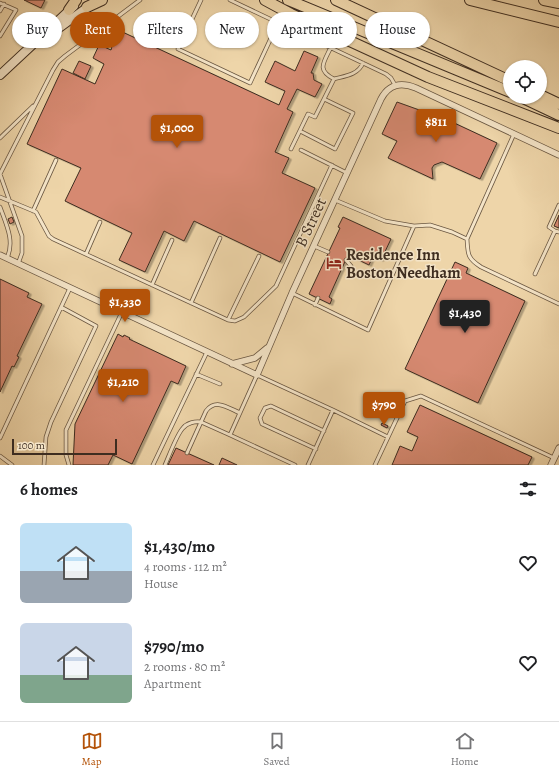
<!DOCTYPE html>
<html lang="en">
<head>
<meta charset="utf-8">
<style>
  :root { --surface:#fff; --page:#f6f6f6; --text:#202124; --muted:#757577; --line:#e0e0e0; --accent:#b45309 }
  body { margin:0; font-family:Alegreya,serif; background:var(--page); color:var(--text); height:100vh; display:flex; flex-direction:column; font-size:15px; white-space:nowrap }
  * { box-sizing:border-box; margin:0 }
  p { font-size:13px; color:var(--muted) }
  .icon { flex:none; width:22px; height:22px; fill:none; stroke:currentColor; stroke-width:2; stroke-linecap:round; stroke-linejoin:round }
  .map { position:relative; height:465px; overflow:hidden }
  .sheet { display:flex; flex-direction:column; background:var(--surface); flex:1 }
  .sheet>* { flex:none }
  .hud { position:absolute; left:12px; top:12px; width:535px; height:36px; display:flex; gap:8px }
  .fabs { position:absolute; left:503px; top:60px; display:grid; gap:8px }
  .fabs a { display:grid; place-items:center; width:44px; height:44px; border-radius:50%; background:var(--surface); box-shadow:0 1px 3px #0004; font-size:20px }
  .scale { position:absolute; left:12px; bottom:10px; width:105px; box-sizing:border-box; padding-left:4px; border:2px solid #3e2d20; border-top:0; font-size:11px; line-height:14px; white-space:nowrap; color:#3e2d20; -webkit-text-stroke:3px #f4e4c7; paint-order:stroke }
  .price { position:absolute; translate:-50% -34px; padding:0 9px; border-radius:4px; background:var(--accent); color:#fff; font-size:13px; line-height:26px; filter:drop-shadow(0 1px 2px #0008) }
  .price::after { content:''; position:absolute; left:50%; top:24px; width:12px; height:9px; margin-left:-6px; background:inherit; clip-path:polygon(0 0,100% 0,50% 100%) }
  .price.selected { background:#222; color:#fff }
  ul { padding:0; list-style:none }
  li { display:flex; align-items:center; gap:12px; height:100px; padding:0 20px }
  li span { display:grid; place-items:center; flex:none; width:112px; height:80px; border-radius:6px; color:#555 }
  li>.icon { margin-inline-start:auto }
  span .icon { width:48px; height:48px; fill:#fffc; stroke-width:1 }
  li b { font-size:17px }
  h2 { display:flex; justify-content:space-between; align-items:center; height:48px; padding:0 20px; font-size:17px }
  .chip { padding:0 14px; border-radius:18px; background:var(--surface); box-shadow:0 1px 3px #0004; font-size:14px; line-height:36px }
  .chip.selected { background:var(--accent); color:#fff }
  .dock { display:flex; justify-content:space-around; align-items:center; height:56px; border-top:1px solid var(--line); background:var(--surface); font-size:11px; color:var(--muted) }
  .dock a { display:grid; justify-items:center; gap:2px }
  .dock .selected { color:var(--accent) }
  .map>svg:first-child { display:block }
  .building { fill:#d68971; stroke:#3e2d20; filter:url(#shadow) }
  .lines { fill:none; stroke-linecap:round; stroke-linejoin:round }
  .service-casing { stroke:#6a5742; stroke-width:4.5 }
  .minor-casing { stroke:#6a5742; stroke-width:7 }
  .secondary-casing { stroke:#3e2d20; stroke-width:10 }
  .motorway-casing { stroke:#3e2d20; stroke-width:12 }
  .service { stroke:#f4e4c7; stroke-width:3 }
  .minor { stroke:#f4e4c7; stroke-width:5.5 }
  .secondary { stroke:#f4e4c7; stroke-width:8 }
  .motorway { stroke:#eed5a9; stroke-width:10 }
  .labels { text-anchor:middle; stroke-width:3; stroke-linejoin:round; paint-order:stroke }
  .street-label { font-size:16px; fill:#3e2d20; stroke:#f4e4c7 }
  .poi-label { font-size:16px; font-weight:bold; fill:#3e2d20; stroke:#f4e4c7; text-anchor:start }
</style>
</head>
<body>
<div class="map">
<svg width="559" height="465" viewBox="0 0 559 465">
  <defs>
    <filter id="shadow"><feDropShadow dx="2.5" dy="1.5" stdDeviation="0" flood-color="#0004"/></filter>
  </defs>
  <rect width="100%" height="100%" fill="#eed5a9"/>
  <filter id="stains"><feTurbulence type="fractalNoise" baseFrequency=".005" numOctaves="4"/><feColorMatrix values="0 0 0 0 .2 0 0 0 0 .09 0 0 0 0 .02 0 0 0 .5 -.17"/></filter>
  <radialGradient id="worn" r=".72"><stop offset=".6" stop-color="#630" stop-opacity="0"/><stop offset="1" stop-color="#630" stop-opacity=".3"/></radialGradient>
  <path class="building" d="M 24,0 L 45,0 L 41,8 Z
    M 116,29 L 279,105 L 285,91 L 265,82 L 275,61 L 295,71 L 304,51 L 318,57 L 311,73 L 313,73 L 314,80 L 322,84 L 315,97 L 297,89 L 287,109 L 293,112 L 275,152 L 289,158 L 282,173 L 315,188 L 280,262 L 194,221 L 184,241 L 164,231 L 145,272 L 119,260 L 132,233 L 65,201 L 81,168 L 27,144 L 62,69 L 95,84 L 104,64 L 93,58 L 100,43 L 102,45 L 102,46 L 111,50 L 112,46 L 108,44 L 110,39 L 114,41 L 117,36 L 113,35 Z
    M 79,61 L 91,66 L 85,79 L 73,73 Z
    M 397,102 L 450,121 L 497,143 L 480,179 L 442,162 L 434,165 L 432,168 L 433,179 L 388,158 L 397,141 L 382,134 Z
    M 559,215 L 559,228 L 554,226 Z
    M 12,217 L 14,222 L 10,224 L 8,219 Z
    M 343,217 L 391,239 L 381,260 L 373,256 L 369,265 L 348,255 L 329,297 L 332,299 L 330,304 L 309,294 L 340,228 L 338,227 Z
    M 455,262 L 468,268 L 466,273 L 525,301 L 478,403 L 405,369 Z
    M 0,279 L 29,293 L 27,297 L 42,304 L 17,356 L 19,357 L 14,367 L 12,366 L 0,392 Z
    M 118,334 L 123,337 L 124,335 L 130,338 L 129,339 L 186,366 L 178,384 L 171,381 L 132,464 L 113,455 L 108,465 L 73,465 L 75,424 Z
    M 420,405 L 532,457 L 528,465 L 392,465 L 400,446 L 412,451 L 418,437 L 407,432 Z
    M 382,423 L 388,426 L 387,428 L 381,425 Z
    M 176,448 L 214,465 L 168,465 Z
    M 222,458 L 237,465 L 219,465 Z"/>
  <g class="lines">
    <g class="service-casing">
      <path id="service" d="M 201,0 L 178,49 L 250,83 L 278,23
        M 230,0 L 386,74 L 391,78 L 395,85
        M 0,3 L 16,10 L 0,36
        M 0,11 L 4,4
        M 331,47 C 324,62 316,70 334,79 C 345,76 358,75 363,63
        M 300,131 L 335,149 L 353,113 L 324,99
        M 0,138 L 33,106
        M 291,149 L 308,114 L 315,117 L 334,79
        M 301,150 L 347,173
        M 0,174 L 53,70 L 58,62 L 65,56 L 140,0
        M 0,174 L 22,236 L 22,253 L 18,264
        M 0,197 L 36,212 L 49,236 L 53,239 L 228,320 L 235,321 L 244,317 L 276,286 L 332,165
        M 0,207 C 6,224 15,241 7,258
        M 33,211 L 56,160
        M 414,226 L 430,225 L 452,232 L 467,239 L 514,134
        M 555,231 L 549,227 L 559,205
        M 467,239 C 468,254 467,258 481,267 L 559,304
        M 314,246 L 328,252
        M 86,254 L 100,222
        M 346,260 L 351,266 L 353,272
        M 535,274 L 555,231 L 559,232
        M 152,285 L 172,240
        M 292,293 L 368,330 L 414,226 L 385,221 L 335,200
        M 191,303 L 220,238
        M 315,305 L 318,298
        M 228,320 L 259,256
        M 196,374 L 220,384
        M 0,438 L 70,288
        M 316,449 L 262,424 L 260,418 L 265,408 L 271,406 L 324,431
        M 187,453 L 206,411 C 216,398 228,408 240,413
        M 0,456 L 12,465
        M 44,465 L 46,437 L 51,422 L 96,326 L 61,307
        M 69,465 L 66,455 L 66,430 L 122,312
        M 153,465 L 207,352
        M 165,465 C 169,456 177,434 183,428 C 187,423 195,421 201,422 L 230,435
        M 295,465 L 230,435 L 257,375 L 333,410
        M 308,465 L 333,410 L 388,437
        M 375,465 L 405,401 L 421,396 L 554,458"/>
    </g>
    <g class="minor-casing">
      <path id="minor" d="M 0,255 L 257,375 L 292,293 L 381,99 C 389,84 401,82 416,88 L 559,155
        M 232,364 L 255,358 L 267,348
        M 551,465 L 559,448"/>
    </g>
    <g class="secondary-casing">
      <path id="secondary" d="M 48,36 L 92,4
        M 0,75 L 74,6"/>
    </g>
    <g class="motorway-casing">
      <path id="motorway" d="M 265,0 L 291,14 L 428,77 L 559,128
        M 288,0 L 510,92
        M 336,0 L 510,81
        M 470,0 L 559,22
        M 544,0 L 559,3
        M 87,7 L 102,0
        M 69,10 L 76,0
        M 540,95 L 559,104
        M 521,97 L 559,115"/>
    </g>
    <use href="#service" class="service"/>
    <use href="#minor" class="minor"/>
    <use href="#secondary" class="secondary"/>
    <use href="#motorway" class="motorway"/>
  </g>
  <defs>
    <g id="hotel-bare" transform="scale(1.2)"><path d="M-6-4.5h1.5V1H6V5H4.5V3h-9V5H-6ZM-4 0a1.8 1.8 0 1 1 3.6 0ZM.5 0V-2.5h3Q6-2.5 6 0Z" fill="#8f2418" stroke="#f4e4c7" stroke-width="2.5" paint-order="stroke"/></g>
  </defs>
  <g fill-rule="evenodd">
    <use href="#hotel-bare" x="334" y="263"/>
  </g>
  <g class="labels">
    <g class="street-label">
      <text transform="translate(310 222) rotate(-65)" y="6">B Street</text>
    </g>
    <g class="poi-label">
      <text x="346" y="260">Residence Inn<tspan x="346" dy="18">Boston Needham</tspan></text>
    </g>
  </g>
  <rect width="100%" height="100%" filter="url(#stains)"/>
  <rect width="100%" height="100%" fill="url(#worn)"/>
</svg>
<div class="fabs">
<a><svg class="icon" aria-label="locate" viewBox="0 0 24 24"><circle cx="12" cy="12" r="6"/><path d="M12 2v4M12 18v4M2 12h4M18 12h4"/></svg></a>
</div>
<div class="scale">100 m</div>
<b class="price" style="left:436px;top:143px">$811</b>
<b class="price" style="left:177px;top:149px">$1,000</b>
<b class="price" style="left:125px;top:323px">$1,330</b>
<b class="price selected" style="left:465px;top:334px">$1,430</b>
<b class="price" style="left:123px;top:403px">$1,210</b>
<b class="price" style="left:384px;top:426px">$790</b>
<div class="hud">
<a class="chip">Buy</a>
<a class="chip selected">Rent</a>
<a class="chip">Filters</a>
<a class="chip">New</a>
<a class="chip">Apartment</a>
<a class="chip">House</a>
</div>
</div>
<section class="sheet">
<h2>6 homes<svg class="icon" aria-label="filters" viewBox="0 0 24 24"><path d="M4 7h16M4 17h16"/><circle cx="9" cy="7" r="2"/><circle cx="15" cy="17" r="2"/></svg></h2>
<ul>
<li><span style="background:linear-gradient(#bfe0f5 60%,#9aa5b1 0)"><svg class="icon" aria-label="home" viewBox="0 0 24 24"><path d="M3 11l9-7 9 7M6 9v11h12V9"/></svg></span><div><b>$1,430/mo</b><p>4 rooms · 112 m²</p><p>House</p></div><svg class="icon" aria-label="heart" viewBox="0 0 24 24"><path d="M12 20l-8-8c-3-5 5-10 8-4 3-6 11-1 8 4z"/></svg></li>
<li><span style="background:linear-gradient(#c9d6e8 65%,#7fa58c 0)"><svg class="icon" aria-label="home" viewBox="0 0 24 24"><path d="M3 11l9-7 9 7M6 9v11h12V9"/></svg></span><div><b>$790/mo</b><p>2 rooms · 80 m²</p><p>Apartment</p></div><svg class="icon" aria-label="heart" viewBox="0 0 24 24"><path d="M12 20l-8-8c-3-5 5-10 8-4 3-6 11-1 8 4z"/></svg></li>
</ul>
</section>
<nav class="dock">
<a class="selected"><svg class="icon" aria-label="map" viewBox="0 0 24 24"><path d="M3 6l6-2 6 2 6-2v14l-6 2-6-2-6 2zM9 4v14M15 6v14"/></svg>Map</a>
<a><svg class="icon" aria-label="saved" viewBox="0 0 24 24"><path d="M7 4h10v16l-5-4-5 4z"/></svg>Saved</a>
<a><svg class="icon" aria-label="home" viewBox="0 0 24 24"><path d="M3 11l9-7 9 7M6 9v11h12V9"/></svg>Home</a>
</nav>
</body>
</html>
